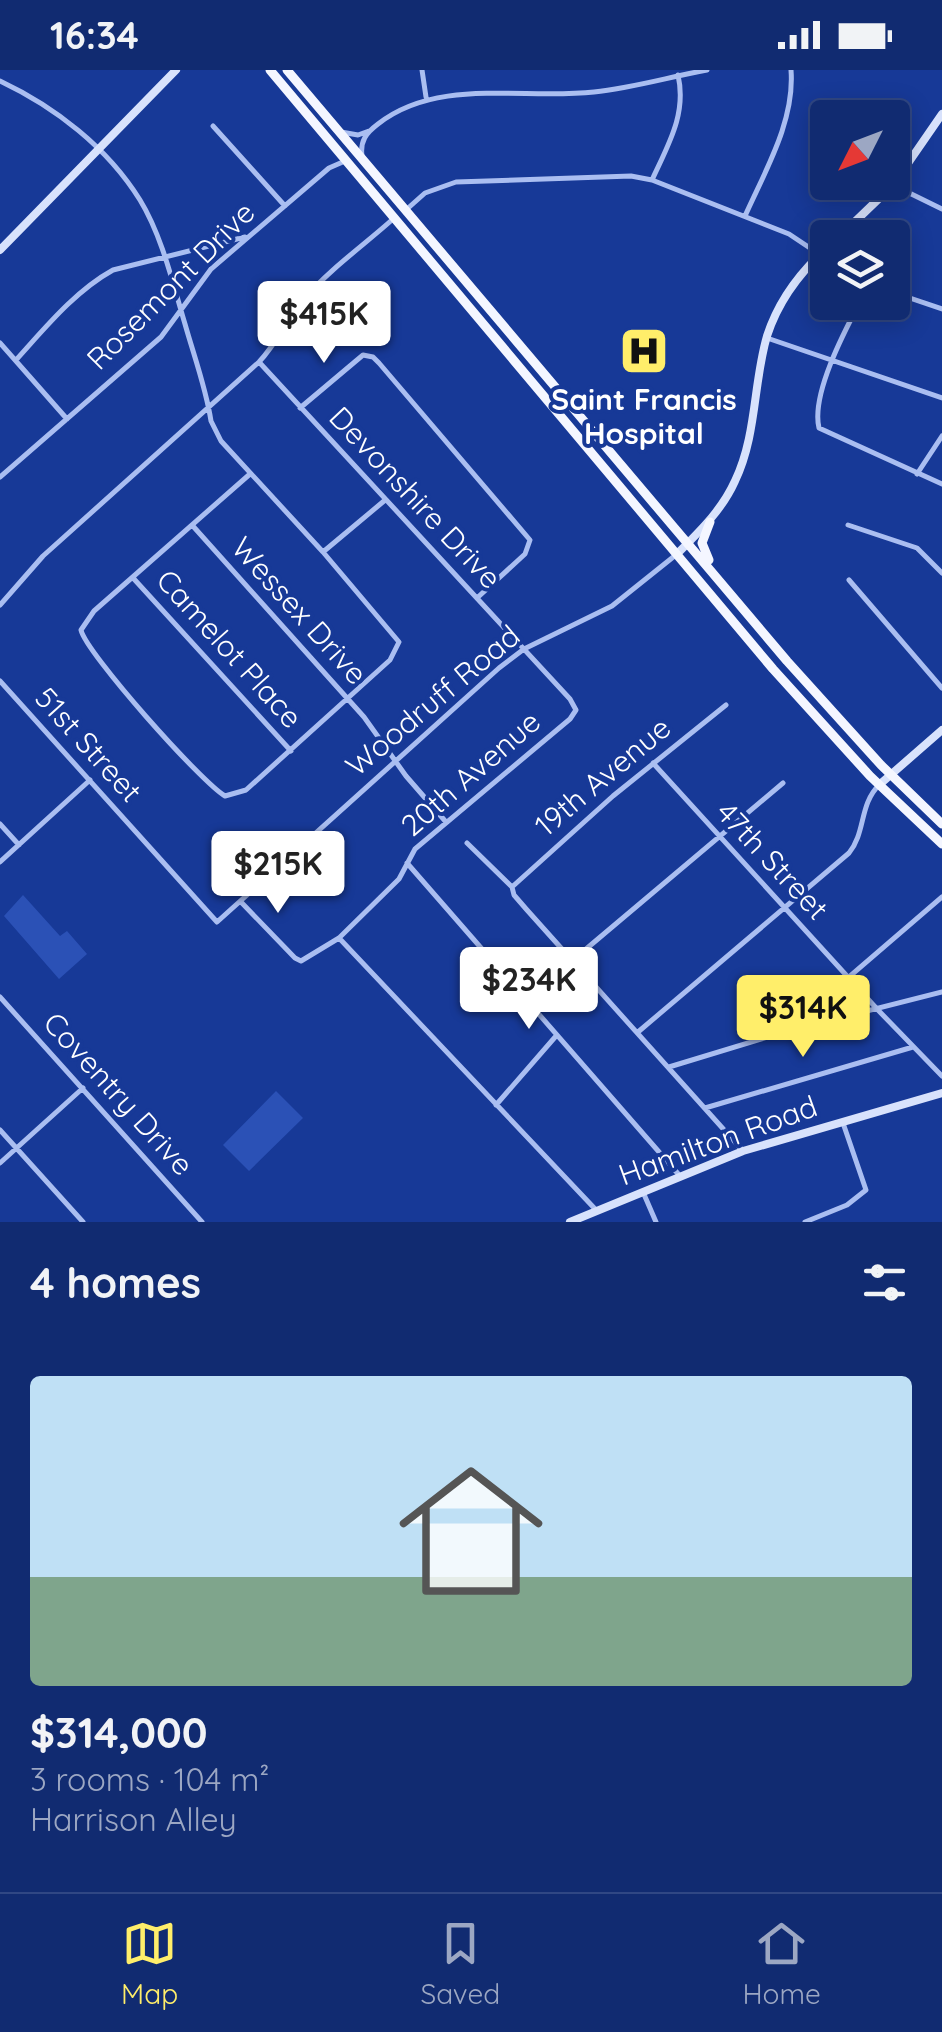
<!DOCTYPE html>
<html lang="en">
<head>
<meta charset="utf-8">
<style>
  :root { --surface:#112b71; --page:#1e3779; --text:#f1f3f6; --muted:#9ca7c3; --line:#304784; --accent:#ffee6a }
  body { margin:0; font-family:Quicksand,sans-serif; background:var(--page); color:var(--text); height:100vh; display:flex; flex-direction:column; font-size:38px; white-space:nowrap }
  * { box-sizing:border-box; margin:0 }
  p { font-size:32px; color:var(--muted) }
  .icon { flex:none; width:55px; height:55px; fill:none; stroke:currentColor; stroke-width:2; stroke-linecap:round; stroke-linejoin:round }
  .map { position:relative; height:1152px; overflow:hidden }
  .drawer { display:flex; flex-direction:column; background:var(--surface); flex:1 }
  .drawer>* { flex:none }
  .needle { width:65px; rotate:228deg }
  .buttons { position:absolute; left:810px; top:30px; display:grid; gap:20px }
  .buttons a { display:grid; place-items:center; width:100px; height:100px; border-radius:10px; background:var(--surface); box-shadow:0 5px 25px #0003,0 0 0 2px var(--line); font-size:50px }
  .price { position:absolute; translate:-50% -85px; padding:0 22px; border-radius:10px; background:#fff; color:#222; font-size:32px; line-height:65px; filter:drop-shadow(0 2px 5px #0008) }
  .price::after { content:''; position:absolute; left:50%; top:60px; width:30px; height:22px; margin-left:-15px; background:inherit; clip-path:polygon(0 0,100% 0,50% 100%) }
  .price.active { background:var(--accent); color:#111 }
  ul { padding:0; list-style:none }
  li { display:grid; align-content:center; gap:20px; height:530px; padding:0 30px }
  li span { display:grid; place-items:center; height:310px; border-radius:10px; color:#555 }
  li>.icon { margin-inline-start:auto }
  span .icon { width:180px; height:180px; fill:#fffc; stroke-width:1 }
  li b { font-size:42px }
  h2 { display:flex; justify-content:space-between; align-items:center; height:120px; padding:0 30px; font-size:42px }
  .status { display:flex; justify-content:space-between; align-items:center; height:70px; padding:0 50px; background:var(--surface); direction:ltr }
  .status svg { height:28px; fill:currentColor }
  .menu { display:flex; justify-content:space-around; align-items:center; height:140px; border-top:2px solid var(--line); background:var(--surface); font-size:28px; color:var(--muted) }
  .menu a { display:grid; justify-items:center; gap:5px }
  .menu .active { color:var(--accent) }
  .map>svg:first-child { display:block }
  .green { fill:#2b51b6 }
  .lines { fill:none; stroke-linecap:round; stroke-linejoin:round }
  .street { stroke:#aabef1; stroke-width:5 }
  .secondary { stroke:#d8e2fc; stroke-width:8 }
  .primary { stroke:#f4f6ff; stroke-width:9 }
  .labels { text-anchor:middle; stroke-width:8; stroke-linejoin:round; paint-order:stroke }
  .street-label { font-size:30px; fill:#fff; stroke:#173997 }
  .poi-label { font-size:30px; font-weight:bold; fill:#fff; stroke:#173997 }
</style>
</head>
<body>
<div class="status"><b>16:34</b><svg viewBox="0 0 49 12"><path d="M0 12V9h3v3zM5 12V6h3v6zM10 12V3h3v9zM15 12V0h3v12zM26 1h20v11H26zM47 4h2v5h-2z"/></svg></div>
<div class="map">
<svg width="942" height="1152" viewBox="0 0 942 1152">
  <rect width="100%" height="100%" fill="#173997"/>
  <path class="green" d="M 23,825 L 60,866 L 67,861 L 87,884 L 59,909 L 4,846 Z
    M 276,1021 L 303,1048 L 249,1101 L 223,1075 Z"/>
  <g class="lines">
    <path class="street" d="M 422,0 L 426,27
      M 0,11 C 55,37 107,77 140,130 C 162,166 173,214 185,254 C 194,286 206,318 211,351 L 221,371 L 323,482 L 399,572 L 390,590 L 246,720 L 225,726 C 202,713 86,583 81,560 L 94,541 L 250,404
      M 213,56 L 285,136
      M 341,62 L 358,65 L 369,61
      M 362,86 C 360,71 366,63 378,54 C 438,7 523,30 594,22 C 632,18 669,7 707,0
      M 652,110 C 668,75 687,44 678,5
      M 893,115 L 942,139
      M 407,139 L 425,123 L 456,112 L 631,106 L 652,110 L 789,164 L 819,184
      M 745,146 C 765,101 795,51 791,0
      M 892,222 L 942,239
      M 860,232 C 844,262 811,325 819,358 L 942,414
      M 767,268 L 942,328
      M 0,273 L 67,349
      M 16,290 C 45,258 75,221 113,200 L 245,167
      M 300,338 L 363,285 L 373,287 L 379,293 L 530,470 L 525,484 L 477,528
      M 917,404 L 942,366
      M 0,407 L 161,267 L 211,199 L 329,98 L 345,91
      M 192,455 L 364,647 L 406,706 L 446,752
      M 848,455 L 917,478 L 942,503
      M 323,482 L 384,431
      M 134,509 L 291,681
      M 849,510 L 942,618
      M 0,535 L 43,486 L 259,292 C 278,272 287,248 305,228 C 330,199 364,175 393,149
      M 0,611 L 217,852 L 499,598 L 524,579 L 612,536 L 677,484
      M 653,693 L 877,939 L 942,1006
      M 0,754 L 19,775
      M 467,773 L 512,817 L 514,825 L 527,840 L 743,1081
      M 0,792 L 90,710
      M 407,793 L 680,1106
      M 512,817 L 613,726 L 726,635
      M 241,832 L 295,888 L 301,891 L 339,868 L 399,809 L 415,779 L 570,649 L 576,640 L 570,629 L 259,292
      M 339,868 L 597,1141
      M 519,924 L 573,890 L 783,713
      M 0,927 L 202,1152
      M 638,962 L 849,783 C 866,762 859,735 879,715
      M 785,962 L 942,827
      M 669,997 L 784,962 L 942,922
      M 496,1035 L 556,966
      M 705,1038 L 913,977
      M 0,1060 L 83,1152
      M 0,1093 L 83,1018
      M 643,1122 L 656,1152
      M 805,1152 L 847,1135 L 866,1120 L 843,1053"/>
    <path class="secondary" d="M 838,168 L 893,115 L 942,44
      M 0,180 L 176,0
      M 677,484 C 700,461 722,440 735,411 C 757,365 753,314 767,266 C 778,232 801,201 828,177
      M 879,715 L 942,660
      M 570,1152 L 743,1081 L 942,1023"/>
    <path class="primary" d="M 270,0 L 773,599 L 870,706 L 942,774
      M 287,0 L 787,591 L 881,695 L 942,754
      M 709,490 L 702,473 L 710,452"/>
  </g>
  <defs>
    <g id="hospital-square" transform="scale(2.5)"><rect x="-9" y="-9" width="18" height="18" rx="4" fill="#ffee6a" stroke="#173997"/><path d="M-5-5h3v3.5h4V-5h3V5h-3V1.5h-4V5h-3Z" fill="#111"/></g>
  </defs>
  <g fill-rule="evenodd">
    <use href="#hospital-square" x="644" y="281"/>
  </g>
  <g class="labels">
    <g class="street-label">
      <text transform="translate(171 216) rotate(-45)" y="10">Rosemont Drive</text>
      <text transform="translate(415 428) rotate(47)" y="10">Devonshire Drive</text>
      <text transform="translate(299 541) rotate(48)" y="10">Wessex Drive</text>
      <text transform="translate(229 579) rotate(48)" y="10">Camelot Place</text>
      <text transform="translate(433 631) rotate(-40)" y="10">Woodruff Road</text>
      <text transform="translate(88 675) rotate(48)" y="10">51st Street</text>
      <text transform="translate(471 704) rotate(-41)" y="10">20th Avenue</text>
      <text transform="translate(603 707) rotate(-40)" y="10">19th Avenue</text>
      <text transform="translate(772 791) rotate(47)" y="10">47th Street</text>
      <text transform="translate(118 1024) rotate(48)" y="10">Coventry Drive</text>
      <text transform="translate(718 1071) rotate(-20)" y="10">Hamilton Road</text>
    </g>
    <g class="poi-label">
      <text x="644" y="340">Saint Francis<tspan x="644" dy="34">Hospital</tspan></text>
    </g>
  </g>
</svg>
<div class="buttons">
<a><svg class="needle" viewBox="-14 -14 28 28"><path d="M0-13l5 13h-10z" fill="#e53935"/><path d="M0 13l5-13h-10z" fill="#9ca7c3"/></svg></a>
<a><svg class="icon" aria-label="layers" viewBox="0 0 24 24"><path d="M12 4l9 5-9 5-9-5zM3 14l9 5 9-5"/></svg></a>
</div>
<b class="price" style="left:324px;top:296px">$415K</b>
<b class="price" style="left:278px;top:846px">$215K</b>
<b class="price" style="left:529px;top:962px">$234K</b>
<b class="price active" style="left:803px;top:990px">$314K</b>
</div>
<section class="drawer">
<h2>4 homes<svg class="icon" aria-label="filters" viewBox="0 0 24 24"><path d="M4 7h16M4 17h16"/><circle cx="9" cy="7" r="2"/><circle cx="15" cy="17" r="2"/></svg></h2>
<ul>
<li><span style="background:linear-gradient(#bfe0f5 65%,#7fa58c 0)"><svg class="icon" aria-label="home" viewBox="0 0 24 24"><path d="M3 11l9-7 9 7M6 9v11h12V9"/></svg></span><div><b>$314,000</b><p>3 rooms · 104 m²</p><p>Harrison Alley</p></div></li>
</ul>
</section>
<nav class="menu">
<a class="active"><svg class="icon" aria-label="map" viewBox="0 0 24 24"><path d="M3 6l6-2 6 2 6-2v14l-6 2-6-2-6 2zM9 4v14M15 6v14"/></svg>Map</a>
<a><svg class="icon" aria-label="saved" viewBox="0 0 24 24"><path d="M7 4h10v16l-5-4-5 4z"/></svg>Saved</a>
<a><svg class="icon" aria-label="home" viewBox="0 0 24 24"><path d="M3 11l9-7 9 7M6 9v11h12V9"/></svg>Home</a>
</nav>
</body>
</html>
